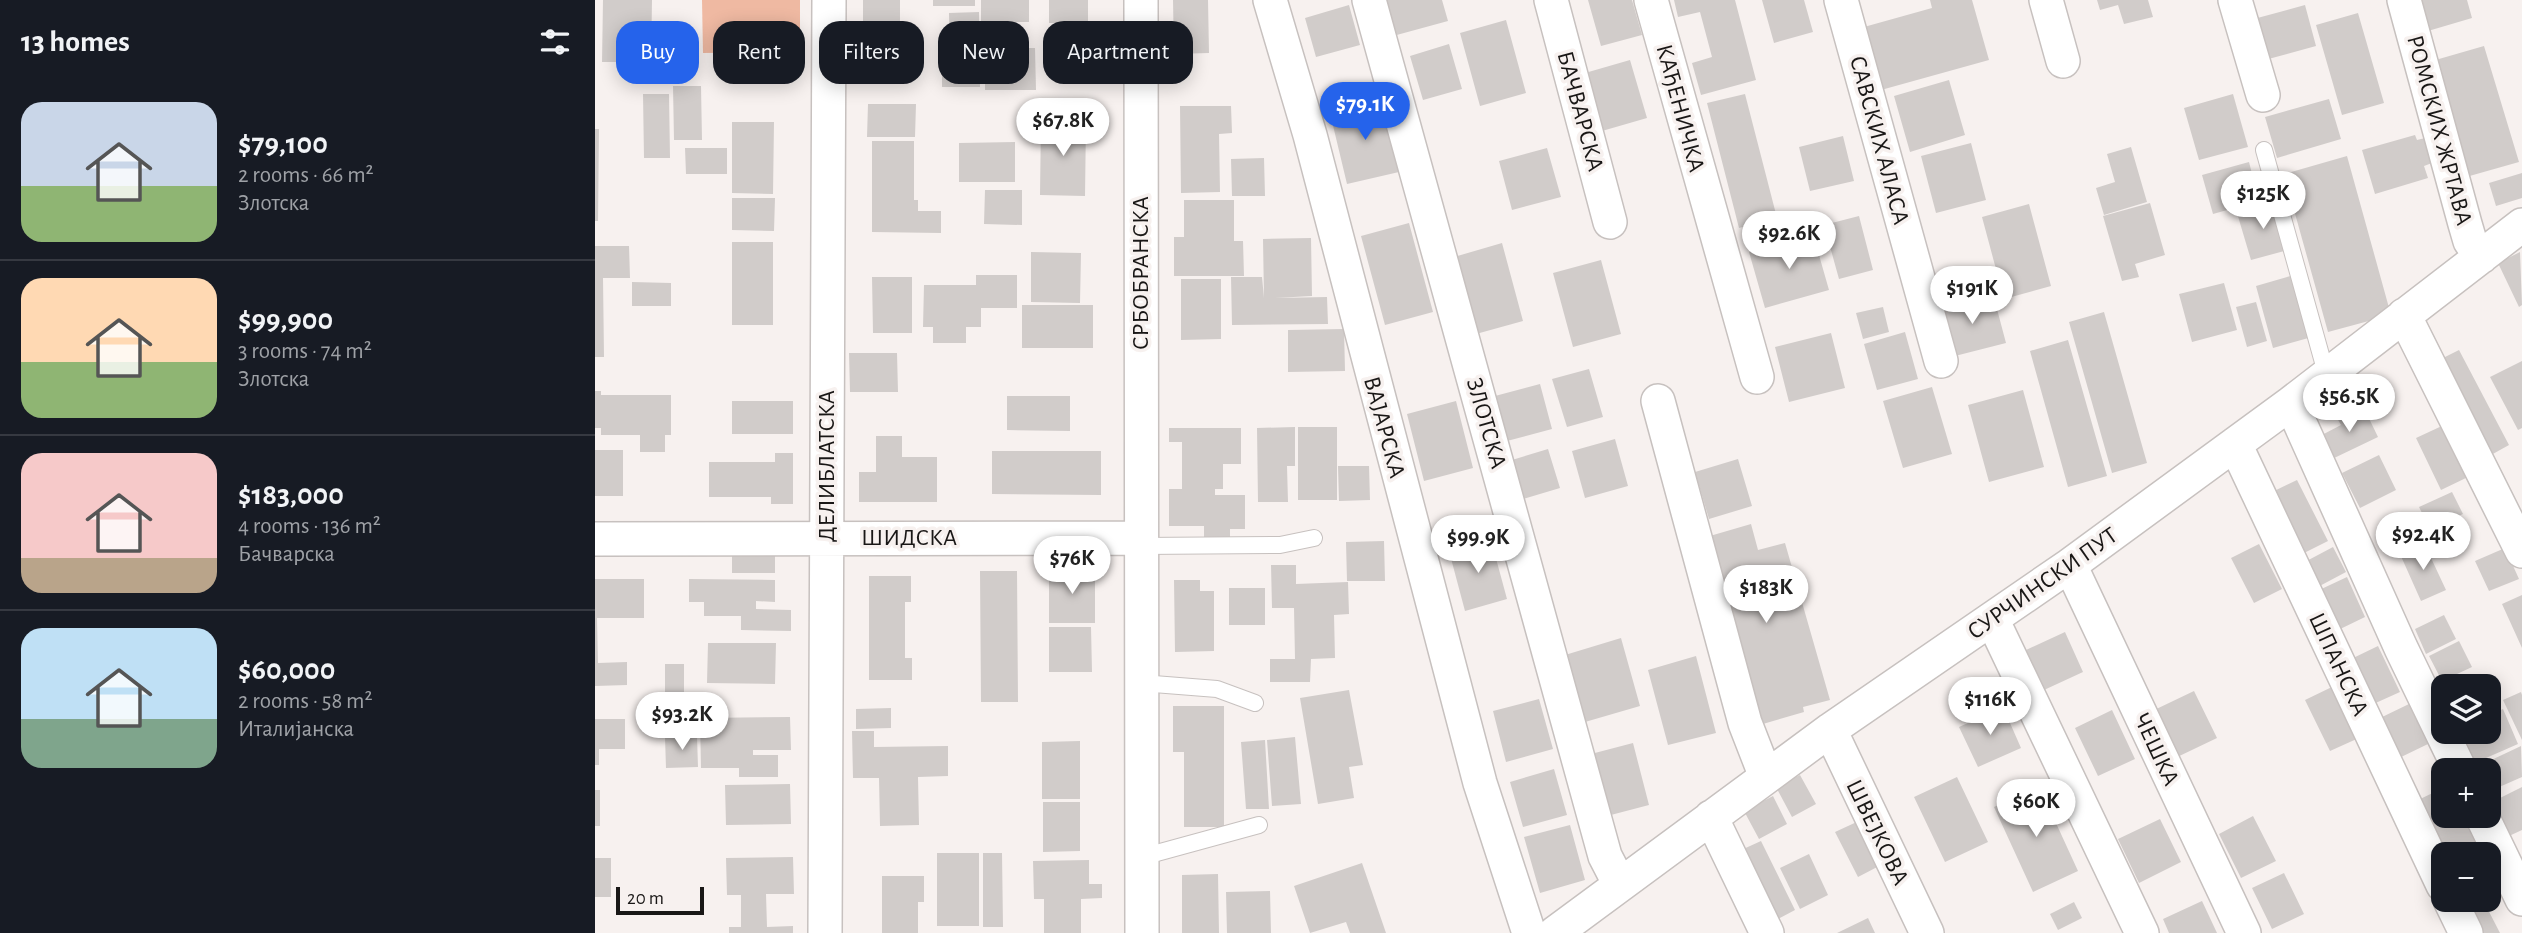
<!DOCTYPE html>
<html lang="en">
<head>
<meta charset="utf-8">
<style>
  :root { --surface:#171b24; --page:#242831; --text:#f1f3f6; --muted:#9ea1a6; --line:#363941; --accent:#2563eb }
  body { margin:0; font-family:"Alegreya Sans",sans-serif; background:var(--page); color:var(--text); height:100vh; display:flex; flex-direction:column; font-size:26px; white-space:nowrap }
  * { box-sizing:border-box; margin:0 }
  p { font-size:23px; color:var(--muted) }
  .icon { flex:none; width:38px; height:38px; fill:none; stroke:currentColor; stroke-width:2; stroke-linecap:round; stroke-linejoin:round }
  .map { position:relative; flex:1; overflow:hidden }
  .side { display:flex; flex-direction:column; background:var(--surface); width:595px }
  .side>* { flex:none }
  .hud { position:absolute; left:21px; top:21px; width:665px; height:63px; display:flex; gap:14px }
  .fabs { position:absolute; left:1836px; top:674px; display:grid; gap:14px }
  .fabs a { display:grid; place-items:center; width:70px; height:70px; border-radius:14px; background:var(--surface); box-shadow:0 4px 18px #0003; font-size:35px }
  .scale { position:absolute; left:21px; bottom:18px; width:88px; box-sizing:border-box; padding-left:7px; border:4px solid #191716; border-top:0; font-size:19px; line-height:24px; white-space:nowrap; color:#191716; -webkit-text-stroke:5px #f7f1ef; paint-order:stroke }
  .price { position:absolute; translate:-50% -60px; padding:0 16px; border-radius:24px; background:#fff; color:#222; font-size:23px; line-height:46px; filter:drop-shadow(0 2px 4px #0008) }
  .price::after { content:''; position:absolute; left:50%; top:42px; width:21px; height:16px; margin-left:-10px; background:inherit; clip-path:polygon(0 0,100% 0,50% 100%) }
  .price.on { background:var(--accent); color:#fff }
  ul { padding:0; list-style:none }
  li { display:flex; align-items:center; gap:21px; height:175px; padding:0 21px }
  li+li { border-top:2px solid var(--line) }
  li span { display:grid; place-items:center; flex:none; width:196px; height:140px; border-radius:21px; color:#555 }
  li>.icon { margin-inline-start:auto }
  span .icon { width:84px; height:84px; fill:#fffc; stroke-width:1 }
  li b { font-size:30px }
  h2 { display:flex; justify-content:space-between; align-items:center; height:84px; padding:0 21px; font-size:30px }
  .tag { padding:0 24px; border-radius:21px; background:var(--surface); box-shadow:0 4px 18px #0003; font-size:24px; line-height:63px }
  .tag.on { background:var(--accent); color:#fff }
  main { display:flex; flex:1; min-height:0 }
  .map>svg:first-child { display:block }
  .green { fill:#efb9a2 }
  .building { fill:#d1ccca }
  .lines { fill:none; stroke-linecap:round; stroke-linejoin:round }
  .lane-casing { stroke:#c7c1bf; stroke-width:18 }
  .street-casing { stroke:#c7c1bf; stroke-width:36 }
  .lane { stroke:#fff; stroke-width:16 }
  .street { stroke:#fff; stroke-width:33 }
  .labels { text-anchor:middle; stroke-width:7; stroke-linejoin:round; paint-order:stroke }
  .street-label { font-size:24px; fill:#191716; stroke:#f7f1ef }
</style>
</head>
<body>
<main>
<section class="side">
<h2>13 homes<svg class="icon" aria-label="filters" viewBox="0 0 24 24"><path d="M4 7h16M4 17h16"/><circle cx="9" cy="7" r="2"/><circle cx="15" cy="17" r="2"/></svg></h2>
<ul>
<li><span style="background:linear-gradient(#c9d6e8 60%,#8fb573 0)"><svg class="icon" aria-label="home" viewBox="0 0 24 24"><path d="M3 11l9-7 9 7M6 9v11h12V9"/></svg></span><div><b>$79,100</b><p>2 rooms · 66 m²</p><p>Злотска</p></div></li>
<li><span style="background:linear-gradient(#ffd9b3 60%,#8fb573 0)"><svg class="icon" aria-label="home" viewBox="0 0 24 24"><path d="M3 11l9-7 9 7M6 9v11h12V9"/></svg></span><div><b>$99,900</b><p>3 rooms · 74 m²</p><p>Злотска</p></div></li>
<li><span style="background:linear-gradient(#f6c9c9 75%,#b9a48a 0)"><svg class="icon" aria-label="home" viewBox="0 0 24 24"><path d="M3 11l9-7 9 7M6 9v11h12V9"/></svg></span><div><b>$183,000</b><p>4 rooms · 136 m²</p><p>Бачварска</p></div></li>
<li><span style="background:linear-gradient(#bfe0f5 65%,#7fa58c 0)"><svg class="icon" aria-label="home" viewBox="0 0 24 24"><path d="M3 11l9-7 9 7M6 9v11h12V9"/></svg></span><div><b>$60,000</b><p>2 rooms · 58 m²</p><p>Италијанска</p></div></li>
</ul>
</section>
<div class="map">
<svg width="1927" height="933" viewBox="0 0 1927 933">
  <rect width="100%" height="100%" fill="#f7f1ef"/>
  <path class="green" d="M 107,0 L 205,0 L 205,52 L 108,53 Z"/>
  <path class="building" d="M 8,0 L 57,0 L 56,62 L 7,62 Z
    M 268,0 L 305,0 L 305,30 L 268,30 Z
    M 338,0 L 380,0 L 380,6 L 338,6 Z
    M 386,0 L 434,0 L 434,22 L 386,22 Z
    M 454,0 L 493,0 L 493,23 L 454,23 Z
    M 578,0 L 613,0 L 614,53 L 579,54 Z
    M 788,0 L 847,0 L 853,21 L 798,36 Z
    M 993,0 L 1037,0 L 1047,35 L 1006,46 Z
    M 1079,0 L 1140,0 L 1161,80 L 1106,95 L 1097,63 L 1117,57 L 1105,12 L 1083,17 Z
    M 1167,0 L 1209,0 L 1218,32 L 1179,43 Z
    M 1335,0 L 1377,0 L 1394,60 L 1286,90 L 1269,27 L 1337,8 Z
    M 1502,0 L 1553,0 L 1558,17 L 1529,24 L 1523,5 L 1505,10 Z
    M 1824,0 L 1872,0 L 1877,18 L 1833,31 Z
    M 754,5 L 765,45 L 721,57 L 710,18 Z
    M 1710,5 L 1721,46 L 1666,61 L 1655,20 Z
    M 384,12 L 385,87 L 347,87 L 347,60 L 355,60 L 354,13 Z
    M 1763,13 L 1789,103 L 1747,115 L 1721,25 Z
    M 911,20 L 931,93 L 885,106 L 865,33 Z
    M 264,32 L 310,33 L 309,81 L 279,80 L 279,54 L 263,54 Z
    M 854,44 L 867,89 L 828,100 L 815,56 Z
    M 1889,46 L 1924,162 L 1871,177 L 1837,61 Z
    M 390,48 L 440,48 L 441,90 L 390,90 Z
    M 1035,60 L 1052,118 L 1007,131 L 990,73 Z
    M 1354,80 L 1370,135 L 1315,152 L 1299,96 Z
    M 78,86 L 106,86 L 107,140 L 79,140 Z
    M 48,94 L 74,94 L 75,158 L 49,158 Z
    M 1150,94 L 1182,218 L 1144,228 L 1112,103 Z
    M 1638,94 L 1653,147 L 1604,160 L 1589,108 Z
    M 1734,99 L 1746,139 L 1682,158 L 1670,117 Z
    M 787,101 L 804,172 L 752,184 L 735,113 Z
    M 273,104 L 321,104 L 320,137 L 272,137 Z
    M 585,106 L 636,106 L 637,133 L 624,134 L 625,192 L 586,193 Z
    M 446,120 L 491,121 L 490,196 L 445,195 Z
    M 137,122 L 179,122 L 178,194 L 137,193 Z
    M 0,129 L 4,129 L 3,221 L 0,221 Z
    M 1820,135 L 1822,140 L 1830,138 L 1837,163 L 1829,166 L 1833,178 L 1780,194 L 1767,150 Z
    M 1248,136 L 1259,181 L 1215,191 L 1204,147 Z
    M 277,141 L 319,141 L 319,200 L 323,200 L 323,211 L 346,211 L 346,233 L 277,232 Z
    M 420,142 L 420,182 L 364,182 L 364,143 Z
    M 1376,143 L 1391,200 L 1341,213 L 1326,156 Z
    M 1536,147 L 1552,202 L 1509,215 L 1501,188 L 1520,182 L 1512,154 Z
    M 90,148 L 132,148 L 132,174 L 91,174 Z
    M 952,148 L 966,197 L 917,210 L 904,161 Z
    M 1752,156 L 1796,315 L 1733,332 L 1689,174 Z
    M 669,158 L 670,196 L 637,196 L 636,159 Z
    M 1654,162 L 1664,201 L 1618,214 L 1607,175 Z
    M 1927,173 L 1927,198 L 1901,206 L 1894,183 Z
    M 390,190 L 427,190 L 427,225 L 389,224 Z
    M 137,198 L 180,198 L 179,231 L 137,230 Z
    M 589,200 L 639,200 L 639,241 L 648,241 L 649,276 L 579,276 L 579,237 L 589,237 Z
    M 1679,202 L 1693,250 L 1656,260 L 1642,213 Z
    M 1555,203 L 1570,255 L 1540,264 L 1544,277 L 1527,281 L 1508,216 Z
    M 1434,204 L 1456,286 L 1409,299 L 1387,217 Z
    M 1264,216 L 1278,270 L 1244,279 L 1229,225 Z
    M 814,223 L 838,312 L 790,325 L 766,236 Z
    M 1218,234 L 1234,290 L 1170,308 L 1154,252 Z
    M 716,238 L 717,296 L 680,298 L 732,297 L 733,324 L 637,325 L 636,277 L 667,277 L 669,298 L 668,239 Z
    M 137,242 L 178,242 L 178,325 L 137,325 Z
    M 907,243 L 928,321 L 881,334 L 859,257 Z
    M 0,246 L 34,246 L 35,278 L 8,278 L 9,357 L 0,357 Z
    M 436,252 L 486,253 L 485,303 L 436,302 Z
    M 1925,252 L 1927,305 L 1924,307 L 1903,263 Z
    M 1006,260 L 1026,334 L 978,347 L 958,273 Z
    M 381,275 L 422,275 L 422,308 L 386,308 L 386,327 L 371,327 L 371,343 L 338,343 L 338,327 L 328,327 L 329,285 L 381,285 Z
    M 1699,275 L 1717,337 L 1678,348 L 1661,286 Z
    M 277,277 L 317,277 L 317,333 L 278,333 Z
    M 586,279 L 626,279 L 626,339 L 586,340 Z
    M 37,282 L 76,283 L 76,306 L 37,306 Z
    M 1629,283 L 1642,330 L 1597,342 L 1584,294 Z
    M 1398,294 L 1411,343 L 1356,357 L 1343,308 Z
    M 1661,302 L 1672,341 L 1652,347 L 1641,307 Z
    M 427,305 L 498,305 L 498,348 L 427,348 Z
    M 1288,307 L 1294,332 L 1268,339 L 1261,313 Z
    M 1509,312 L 1552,463 L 1517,473 L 1474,322 Z
    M 749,329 L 750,371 L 693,372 L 693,330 Z
    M 1310,332 L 1323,379 L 1282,390 L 1269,344 Z
    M 1236,333 L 1250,388 L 1194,402 L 1180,347 Z
    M 1473,340 L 1512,476 L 1473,487 L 1435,351 Z
    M 1864,350 L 1914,445 L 1896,455 L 1846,359 Z
    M 254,353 L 302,353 L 303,392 L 255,392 Z
    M 1927,361 L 1927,428 L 1923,430 L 1895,377 Z
    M 994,369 L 1008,417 L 972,427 L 957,379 Z
    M 945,384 L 957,429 L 912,441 L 900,396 Z
    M 1337,387 L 1357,454 L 1308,468 L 1288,401 Z
    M 1428,390 L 1449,467 L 1394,482 L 1373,405 Z
    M 0,391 L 6,391 L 6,395 L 76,395 L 76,435 L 70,435 L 70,452 L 45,452 L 45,435 L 6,435 L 6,428 L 0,428 Z
    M 412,396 L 475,396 L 475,431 L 412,430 Z
    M 137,401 L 198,401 L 198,434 L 137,434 Z
    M 861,401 L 878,468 L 829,481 L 812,414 Z
    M 1768,406 L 1783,437 L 1735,460 L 1723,437 L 1746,425 L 1742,418 Z
    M 1849,425 L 1873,477 L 1846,490 L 1821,438 Z
    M 700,427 L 700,466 L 692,466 L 693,502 L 663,502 L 662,428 Z
    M 703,427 L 742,427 L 742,500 L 703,500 Z
    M 574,428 L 646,428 L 646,464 L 628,464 L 628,489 L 620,489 L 620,495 L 650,495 L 650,529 L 635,529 L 635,538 L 609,538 L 609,526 L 574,526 L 574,489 L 587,489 L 587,442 L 574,442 Z
    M 281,436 L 307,436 L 307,457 L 342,457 L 342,502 L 264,502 L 264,472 L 281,472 Z
    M 1020,439 L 1033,486 L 990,498 L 977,451 Z
    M 953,449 L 965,488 L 928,499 L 917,460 Z
    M 0,450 L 28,450 L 28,496 L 0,496 Z
    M 397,451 L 506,451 L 506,495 L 397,494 Z
    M 180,453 L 198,453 L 198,504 L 176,504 L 176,497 L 114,497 L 114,462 L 180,462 Z
    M 1784,455 L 1801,490 L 1765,508 L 1747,473 Z
    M 1143,459 L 1157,506 L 1114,519 L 1100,472 Z
    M 743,466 L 774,466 L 775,500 L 744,501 Z
    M 1702,480 L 1733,541 L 1703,556 L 1673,494 Z
    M 1857,492 L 1868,514 L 1835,529 L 1824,507 Z
    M 1156,524 L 1163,550 L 1190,543 L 1235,700 L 1208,707 L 1209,712 L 1161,726 L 1108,538 Z
    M 896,540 L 912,599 L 870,611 L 854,551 Z
    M 789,541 L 790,581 L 752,581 L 751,542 Z
    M 1829,543 L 1851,590 L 1826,601 L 1805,554 Z
    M 1664,544 L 1687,589 L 1659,603 L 1636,558 Z
    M 1738,547 L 1751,572 L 1719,589 L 1706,564 Z
    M 1910,548 L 1924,579 L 1894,591 L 1880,561 Z
    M 137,550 L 180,551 L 180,573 L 137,573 Z
    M 676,565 L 701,565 L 701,584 L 753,582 L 754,614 L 739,615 L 740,658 L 716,659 L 715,682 L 675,682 L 675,659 L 700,659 L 699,608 L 677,608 Z
    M 454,569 L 500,569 L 500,623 L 454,623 Z
    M 385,571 L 422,571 L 423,702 L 386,702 Z
    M 274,576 L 316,576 L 316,602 L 310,602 L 310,658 L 317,658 L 317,680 L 274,680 Z
    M 1752,577 L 1770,617 L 1739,632 L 1720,592 Z
    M 0,579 L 49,579 L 49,618 L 2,618 L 3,663 L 32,662 L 32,685 L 0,686 Z
    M 94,579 L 180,580 L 180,602 L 161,601 L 161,609 L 196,610 L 196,631 L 146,630 L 146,616 L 109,616 L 109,602 L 94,602 Z
    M 579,580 L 605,580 L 605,591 L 619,591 L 619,651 L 580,652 Z
    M 634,588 L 670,588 L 670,625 L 634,625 Z
    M 1927,595 L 1927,648 L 1907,604 Z
    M 1849,615 L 1861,639 L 1831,654 L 1820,629 Z
    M 454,627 L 496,627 L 497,672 L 454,672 Z
    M 1470,632 L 1488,672 L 1449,690 L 1431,650 Z
    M 1026,638 L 1045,706 L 990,722 L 970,655 Z
    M 1864,641 L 1877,667 L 1847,681 L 1834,656 Z
    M 113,643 L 181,643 L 180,684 L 112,683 Z
    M 1783,646 L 1805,692 L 1774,706 L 1752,661 Z
    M 1101,656 L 1121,733 L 1073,745 L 1053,670 Z
    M 70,664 L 89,664 L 89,694 L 70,694 Z
    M 1741,685 L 1766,737 L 1735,751 L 1710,700 Z
    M 754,690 L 768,765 L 754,767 L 759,798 L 723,804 L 705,698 Z
    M 1599,691 L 1622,738 L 1576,760 L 1553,713 Z
    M 1926,692 L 1927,695 L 1927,740 L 1908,700 Z
    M 944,699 L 958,749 L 911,762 L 898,711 Z
    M 1814,704 L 1833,744 L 1802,759 L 1783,719 Z
    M 578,706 L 629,706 L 629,827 L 589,827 L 589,752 L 578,752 Z
    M 1408,707 L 1426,748 L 1383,767 L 1364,727 Z
    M 296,708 L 296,728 L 261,729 L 261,709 Z
    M 1908,709 L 1923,744 L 1875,765 L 1861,732 L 1894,732 L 1894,715 Z
    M 1517,710 L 1540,759 L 1503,776 L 1480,728 Z
    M 195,717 L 196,750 L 158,750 L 158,755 L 183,755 L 183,777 L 144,777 L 144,768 L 106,768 L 105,718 Z
    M 0,719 L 30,719 L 30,749 L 4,749 L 4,765 L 0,765 Z
    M 257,731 L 279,731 L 279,747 L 353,746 L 353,776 L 323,777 L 324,825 L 285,826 L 284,778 L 258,778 Z
    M 102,736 L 103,767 L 71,768 L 70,737 Z
    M 700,737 L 706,804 L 677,806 L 672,740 Z
    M 670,740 L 674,809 L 651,809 L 646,742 Z
    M 485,741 L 485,799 L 447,799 L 447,742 Z
    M 1038,743 L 1054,805 L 1012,816 L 996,754 Z
    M 1926,746 L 1927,777 L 1902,788 L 1890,763 Z
    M 959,769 L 972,815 L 928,827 L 915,782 Z
    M 1205,775 L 1221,804 L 1197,817 L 1181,787 Z
    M 1362,777 L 1393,842 L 1350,862 L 1319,797 Z
    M 195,784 L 196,824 L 131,825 L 130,785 Z
    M 1444,786 L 1483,871 L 1438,892 L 1399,807 Z
    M 1927,787 L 1927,830 L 1914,836 L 1897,802 Z
    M 1848,788 L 1848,816 L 1868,816 L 1883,848 L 1870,854 L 1848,854 L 1821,801 Z
    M 0,790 L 5,790 L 5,826 L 0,826 Z
    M 1178,796 L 1192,824 L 1164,839 L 1149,811 Z
    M 448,802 L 485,802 L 485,851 L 448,852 Z
    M 1658,816 L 1681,861 L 1646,878 L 1624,834 Z
    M 1565,819 L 1586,862 L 1544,883 L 1523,839 Z
    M 1266,820 L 1288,864 L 1263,877 L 1240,832 Z
    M 975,825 L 990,880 L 945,893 L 929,837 Z
    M 1166,841 L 1200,910 L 1179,921 L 1144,851 Z
    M 342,853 L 384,853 L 384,926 L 342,926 Z
    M 388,853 L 407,853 L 408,927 L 388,927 Z
    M 1214,854 L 1233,895 L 1205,909 L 1185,868 Z
    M 198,857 L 199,894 L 171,894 L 172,927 L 198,926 L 198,933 L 134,933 L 134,927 L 146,927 L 146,895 L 132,895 L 131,858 Z
    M 0,858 L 16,858 L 16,897 L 0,897 Z
    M 494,860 L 494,884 L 507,884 L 507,898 L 486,899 L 486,933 L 449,933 L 449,899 L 439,899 L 438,861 Z
    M 767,863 L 791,933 L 755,933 L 751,922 L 715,933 L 699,886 Z
    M 1689,873 L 1709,914 L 1677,929 L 1657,888 Z
    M 623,874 L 624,933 L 587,933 L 587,875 Z
    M 287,876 L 329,876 L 329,902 L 323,902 L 323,933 L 287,933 Z
    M 675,891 L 676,933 L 632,933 L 631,892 Z
    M 1883,900 L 1888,900 L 1905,933 L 1876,933 L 1864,909 Z
    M 1607,901 L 1622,933 L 1574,933 L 1568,919 Z
    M 1479,902 L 1487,918 L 1463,930 L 1455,914 Z
    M 1273,918 L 1280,933 L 1242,933 Z"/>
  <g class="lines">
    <g class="lane-casing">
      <path id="lane" d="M 1669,150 L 1731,373
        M 545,546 L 685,545 L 719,538
        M 546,683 L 622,689 L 660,703
        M 547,857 L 664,825"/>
    </g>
    <g class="street-casing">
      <path id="street" d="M 546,0 L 547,933
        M 675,0 L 715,135 L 885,783 L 934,933
        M 774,0 L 1010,856 L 1025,885
        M 956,0 L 1015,222
        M 1056,0 L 1162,377
        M 1246,0 L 1346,361
        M 1451,0 L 1468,61
        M 1640,0 L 1668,95
        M 1809,0 L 1870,224 L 1875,241 L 1886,257
        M 1809,315 L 1927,551
        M 1063,401 L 1150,723 L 1171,777
        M 1696,403 L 1806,648 L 1865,770
        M 1640,444 L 1848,885
        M 0,539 L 545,538
        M 1475,565 L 1649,933
        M 1397,619 L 1547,933
        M 1235,730 L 1332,933
        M 1887,816 L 1927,899
        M 1116,817 L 1172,933
        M 1855,900 L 1871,933
        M 230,933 L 234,0
        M 960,933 L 1235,730 L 1475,565 L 1696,403 L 1927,225"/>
    </g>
    <use href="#lane" class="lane"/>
    <use href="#street" class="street"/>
  </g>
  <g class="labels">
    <g class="street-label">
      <text transform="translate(1086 108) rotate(75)" y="8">КАЂЕНИЧКА</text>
      <text transform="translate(986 111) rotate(75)" y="8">БАЧВАРСКА</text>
      <text transform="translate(1845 130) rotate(75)" y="8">РОМСКИХ ЖРТАВА</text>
      <text transform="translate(1285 140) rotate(75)" y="8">САВСКИХ АЛАСА</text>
      <text transform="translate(545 273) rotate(-90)" y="8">СРБОБРАНСКА</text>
      <text transform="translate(892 423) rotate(74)" y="8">ЗЛОТСКА</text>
      <text transform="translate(790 427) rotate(75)" y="8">ВАЈАРСКА</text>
      <text transform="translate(231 466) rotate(-90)" y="8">ДЕЛИБЛАТСКА</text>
      <text x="314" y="545">ШИДСКА</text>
      <text transform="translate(1447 583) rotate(-35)" y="8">СУРЧИНСКИ ПУТ</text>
      <text transform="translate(1744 664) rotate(65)" y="8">ШПАНСКА</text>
      <text transform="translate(1562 749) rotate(65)" y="8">ЧЕШКА</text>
      <text transform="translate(1283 832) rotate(64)" y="8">ШВЕЈКОВА</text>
    </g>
  </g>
</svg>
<div class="fabs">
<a><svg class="icon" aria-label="layers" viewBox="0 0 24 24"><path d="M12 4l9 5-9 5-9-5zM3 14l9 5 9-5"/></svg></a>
<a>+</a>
<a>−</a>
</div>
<div class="scale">20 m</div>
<b class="price on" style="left:770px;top:142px">$79.1K</b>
<b class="price" style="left:468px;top:158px">$67.8K</b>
<b class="price" style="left:1668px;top:231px">$125K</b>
<b class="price" style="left:1194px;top:271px">$92.6K</b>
<b class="price" style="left:1377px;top:326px">$191K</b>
<b class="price" style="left:1754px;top:434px">$56.5K</b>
<b class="price" style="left:1828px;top:572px">$92.4K</b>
<b class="price" style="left:883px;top:575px">$99.9K</b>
<b class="price" style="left:477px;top:596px">$76K</b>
<b class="price" style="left:1171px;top:625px">$183K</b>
<b class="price" style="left:1395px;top:737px">$116K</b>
<b class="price" style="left:87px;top:752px">$93.2K</b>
<b class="price" style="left:1441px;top:839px">$60K</b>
<div class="hud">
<a class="tag on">Buy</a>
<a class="tag">Rent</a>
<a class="tag">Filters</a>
<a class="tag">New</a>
<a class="tag">Apartment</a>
</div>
</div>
</main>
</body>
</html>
